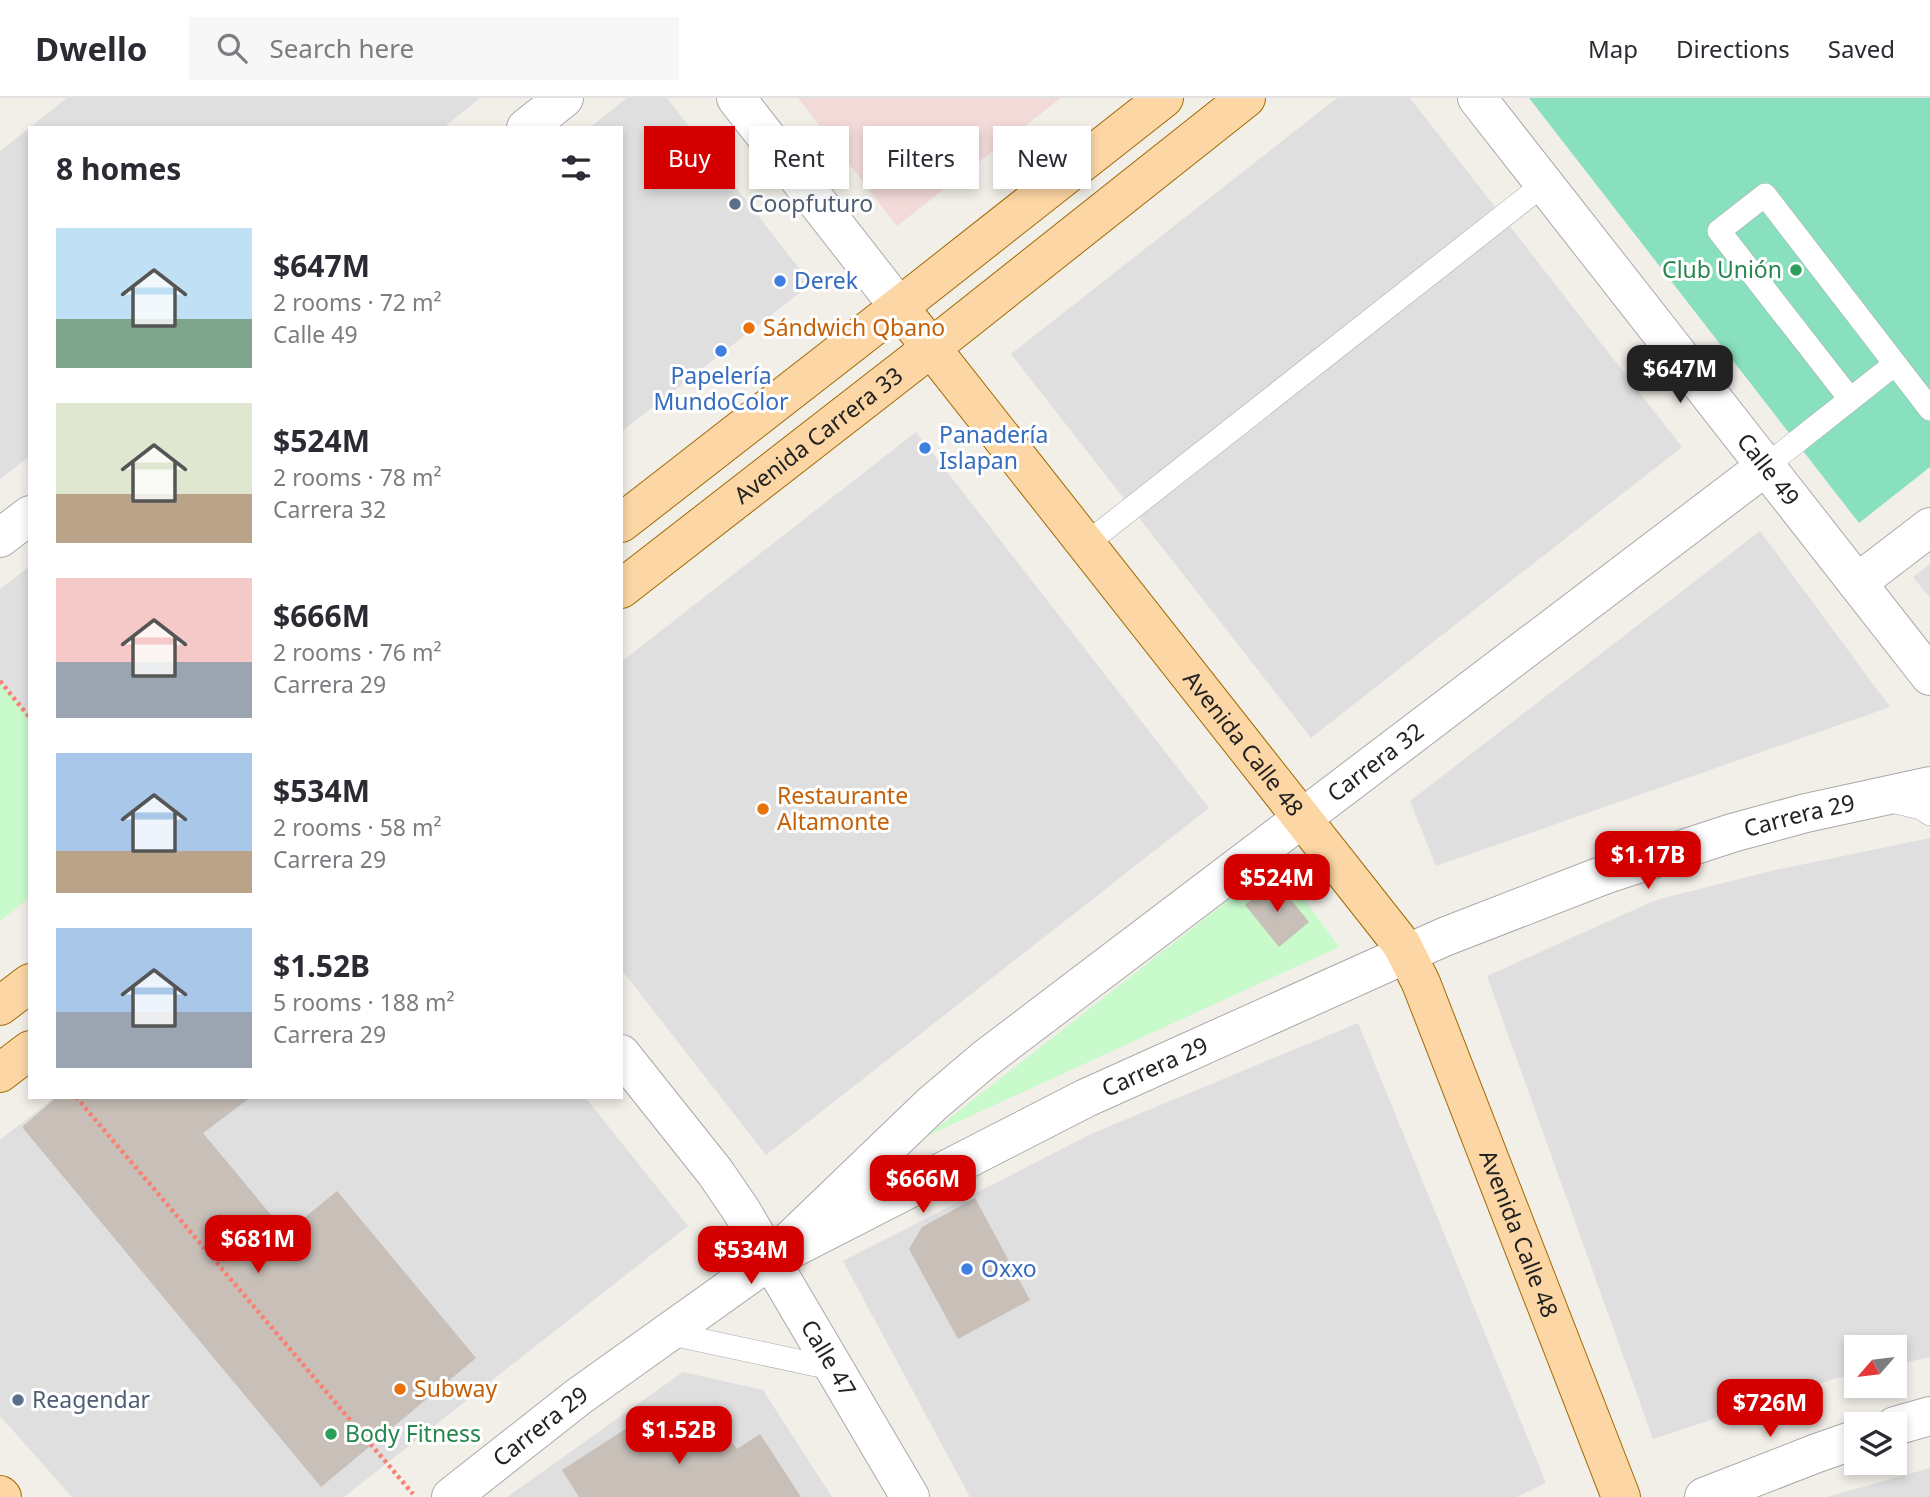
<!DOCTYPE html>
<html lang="en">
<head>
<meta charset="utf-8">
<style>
  :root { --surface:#fff; --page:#f7f7f7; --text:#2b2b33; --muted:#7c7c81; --line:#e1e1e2; --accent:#d40000 }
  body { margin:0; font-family:"Noto Sans",sans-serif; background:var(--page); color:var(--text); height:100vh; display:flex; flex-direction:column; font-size:26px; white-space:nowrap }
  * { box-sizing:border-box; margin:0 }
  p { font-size:23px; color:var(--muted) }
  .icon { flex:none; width:38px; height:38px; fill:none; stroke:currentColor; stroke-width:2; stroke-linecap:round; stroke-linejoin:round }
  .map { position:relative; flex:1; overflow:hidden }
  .drawer { position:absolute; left:28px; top:28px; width:595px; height:973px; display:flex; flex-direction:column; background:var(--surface); border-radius:0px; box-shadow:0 4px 10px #0003 }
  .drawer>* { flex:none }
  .guide { position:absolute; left:644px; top:28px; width:665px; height:63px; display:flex; gap:14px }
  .needle { width:46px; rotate:242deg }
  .buttons { position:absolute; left:1844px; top:1237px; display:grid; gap:14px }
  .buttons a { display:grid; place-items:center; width:63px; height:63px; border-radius:0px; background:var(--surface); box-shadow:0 4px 10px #0003; font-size:35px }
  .price { position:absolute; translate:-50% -60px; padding:0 16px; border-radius:14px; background:var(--accent); color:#fff; font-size:23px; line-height:46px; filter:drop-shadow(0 2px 4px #0008) }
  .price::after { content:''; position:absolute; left:50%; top:42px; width:21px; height:16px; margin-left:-10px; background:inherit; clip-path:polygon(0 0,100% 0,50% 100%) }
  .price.current { background:#222; color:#fff }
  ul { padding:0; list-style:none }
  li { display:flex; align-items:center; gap:21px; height:175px; padding:0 28px }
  li span { display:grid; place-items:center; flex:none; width:196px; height:140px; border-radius:0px; color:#555 }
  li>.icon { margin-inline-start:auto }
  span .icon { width:84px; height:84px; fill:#fffc; stroke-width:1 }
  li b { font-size:30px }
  h2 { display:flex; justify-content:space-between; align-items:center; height:84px; padding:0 28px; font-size:30px }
  .pill { padding:0 24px; border-radius:0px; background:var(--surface); box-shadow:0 4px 10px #0003; font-size:24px; line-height:63px }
  .pill.current { background:var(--accent); color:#fff }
  header { display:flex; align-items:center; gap:42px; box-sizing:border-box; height:98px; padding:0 35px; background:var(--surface); border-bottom:2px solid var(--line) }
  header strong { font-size:33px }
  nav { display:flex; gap:38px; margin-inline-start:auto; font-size:24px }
  .search { width:490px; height:63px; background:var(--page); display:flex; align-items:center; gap:18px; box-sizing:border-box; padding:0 24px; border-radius:0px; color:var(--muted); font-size:26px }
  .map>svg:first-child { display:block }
  .residential { fill:#e0dfdf }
  .commercial { fill:#f2dad9 }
  .park { fill:#c8facc }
  .pitch { fill:#88e0be }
  .building { fill:#c7bfb8 }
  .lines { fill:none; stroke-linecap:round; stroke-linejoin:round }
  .service-casing { stroke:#a9a9a9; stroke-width:24 }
  .minor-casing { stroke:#a9a9a9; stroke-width:40 }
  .tertiary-casing { stroke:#a9a9a9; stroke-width:40 }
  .primary-casing { stroke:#a06b00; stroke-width:40 }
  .path { stroke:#fa8072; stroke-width:4.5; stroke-dasharray:3.5 3.5; stroke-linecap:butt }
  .service { stroke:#fff; stroke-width:23 }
  .minor { stroke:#fff; stroke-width:38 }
  .tertiary { stroke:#fff; stroke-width:38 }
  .primary { stroke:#fcd6a4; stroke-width:38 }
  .service-dot { fill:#5c6f8a; stroke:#fff; stroke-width:2.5 }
  .leisure-dot { fill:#2e9e5b; stroke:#fff; stroke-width:2.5 }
  .shop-dot { fill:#3f7fe0; stroke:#fff; stroke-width:2.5 }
  .food-dot { fill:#e8710a; stroke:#fff; stroke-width:2.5 }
  .labels { text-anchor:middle; stroke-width:6; stroke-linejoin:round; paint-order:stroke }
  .service-label { font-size:23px; fill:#4e5e75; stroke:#fff; text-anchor:start }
  .leisure-label { font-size:23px; fill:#27864d; stroke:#fff; text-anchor:end }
  .shop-label { font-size:23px; fill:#366cbe; stroke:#fff; text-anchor:start }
  .food-label { font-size:23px; fill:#c56008; stroke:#fff; text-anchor:start }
  .street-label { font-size:23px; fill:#222; stroke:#fff }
</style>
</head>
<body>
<header>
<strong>Dwello</strong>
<div class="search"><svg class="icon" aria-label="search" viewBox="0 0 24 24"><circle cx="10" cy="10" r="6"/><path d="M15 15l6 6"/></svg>Search here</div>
<nav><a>Map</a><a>Directions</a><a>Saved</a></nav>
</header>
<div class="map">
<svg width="1930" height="1399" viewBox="0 0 1930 1399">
  <rect width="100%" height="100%" fill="#f2efe9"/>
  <path class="residential" d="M 67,0 L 480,0 L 443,30 L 30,30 L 30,358 L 0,381 L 0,53 Z
    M 627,0 L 667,0 L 811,186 L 621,334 L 621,30 L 589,30 Z
    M 1337,0 L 1410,0 L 1682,349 L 1311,640 L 1011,256 Z
    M 916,334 L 1209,710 L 766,1057 L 621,871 L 621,564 Z
    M 1760,433 L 1890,609 L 1436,768 L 1410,703 Z
    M 1930,466 L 1930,500 L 1913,479 Z
    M 30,468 L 30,620 L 0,583 L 0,491 Z
    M 1930,740 L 1930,1259 L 1895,1267 L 1895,1250 L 1857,1250 L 1857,1276 L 1837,1280 L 1653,1341 L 1487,878 L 1656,802 L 1775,772 Z
    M 1358,925 L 1546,1385 L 1517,1399 L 970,1399 L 843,1163 L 1093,1035 Z
    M 55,999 L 585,999 L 688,1128 L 344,1399 L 72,1399 L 0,1318 L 0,1042 Z
    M 683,1274 L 763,1292 L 832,1399 L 507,1399 Z
    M 1930,1370 L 1930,1399 L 1827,1399 Z"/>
  <path class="commercial" d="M 798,0 L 1061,0 L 897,128 Z"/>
  <path class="park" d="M 0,583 L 30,620 L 30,799 L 0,823 Z
    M 1277,764 L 1339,849 L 927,1038 Z"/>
  <path class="pitch" d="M 1529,0 L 1930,0 L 1930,369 L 1859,425 Z"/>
  <path class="building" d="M 1275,782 L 1309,824 L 1279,849 L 1245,807 Z
    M 57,999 L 251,999 L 203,1035 L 286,1135 L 337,1093 L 476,1260 L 321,1389 L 22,1029 Z
    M 975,1100 L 1030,1202 L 958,1241 L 909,1151 L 922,1129 Z
    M 655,1312 L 678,1347 L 717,1322 L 737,1351 L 760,1336 L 801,1399 L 579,1399 L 562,1372 Z"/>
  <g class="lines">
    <g class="service-casing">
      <path id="service" d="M 1850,301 L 1719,133 L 1765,97 L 1930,311
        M 1766,368 L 1895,266
        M 1086,446 L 1544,86
        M 1892,703 L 1921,710 L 1930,716
        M 667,1235 L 835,1271"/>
    </g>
    <g class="minor-casing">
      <g id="minor">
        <path id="s1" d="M 1477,0 L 1930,578"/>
        <path d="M 526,30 L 564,0"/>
        <path d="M 0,440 L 30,417"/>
        <path d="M 1857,485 L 1930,429"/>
        <path id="s2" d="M 621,956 L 715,1074 L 741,1112 L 910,1399"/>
        <path id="s3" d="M 779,1153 L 932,1006 L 985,961 L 1766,368"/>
        <path d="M 1895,1328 L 1930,1318"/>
        <path d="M 1704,1399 L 1817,1355 L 1857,1341"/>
      </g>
    </g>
    <g class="tertiary-casing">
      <g id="tertiary">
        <path d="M 736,0 L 899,209"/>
        <path id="s4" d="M 451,1399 L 578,1299 L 770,1162 L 1086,1000 L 1444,839 L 1604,777 L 1732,735 L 1806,715 L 1930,688"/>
      </g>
    </g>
    <g class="primary-casing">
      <g id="primary">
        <path id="s5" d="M 899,209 L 1402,847 L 1421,885 L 1621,1399"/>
        <path d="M 621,425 L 928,186 L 1164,0"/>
        <path id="s6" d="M 621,491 L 931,250 L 1246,0"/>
        <path d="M 0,908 L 30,885"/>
        <path d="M 0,975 L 30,952"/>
        <path d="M 0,1397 L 2,1399"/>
      </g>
    </g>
    <path class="path" d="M 0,583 L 30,620
      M 76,999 L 413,1396"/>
    <use href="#service" class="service"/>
    <use href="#minor" class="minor"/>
    <use href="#tertiary" class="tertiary"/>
    <use href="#primary" class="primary"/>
  </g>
  <g class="service-dot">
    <circle cx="735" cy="106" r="7"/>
    <circle cx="18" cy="1302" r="7"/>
  </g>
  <g class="leisure-dot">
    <circle cx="1796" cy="172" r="7"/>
    <circle cx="331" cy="1336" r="7"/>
  </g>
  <g class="shop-dot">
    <circle cx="780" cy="183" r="7"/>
    <circle cx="721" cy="253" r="7"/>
    <circle cx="925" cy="350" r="7"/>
    <circle cx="967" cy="1171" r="7"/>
  </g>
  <g class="food-dot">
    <circle cx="749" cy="230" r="7"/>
    <circle cx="763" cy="711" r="7"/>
    <circle cx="400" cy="1291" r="7"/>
  </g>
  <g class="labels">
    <g class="service-label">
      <text x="749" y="114">Coopfuturo</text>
      <text x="32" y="1310">Reagendar</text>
    </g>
    <g class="leisure-label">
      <text x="1782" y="180">Club Unión</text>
      <text x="345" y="1344" text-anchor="start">Body Fitness</text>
    </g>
    <g class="shop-label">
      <text x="794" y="191">Derek</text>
      <text x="721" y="286" text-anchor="middle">Papelería<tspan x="721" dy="26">MundoColor</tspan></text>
      <text x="939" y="345">Panadería<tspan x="939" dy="26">Islapan</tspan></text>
      <text x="981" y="1179">Oxxo</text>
    </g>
    <g class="food-label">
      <text x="763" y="238">Sándwich Qbano</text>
      <text x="777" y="706">Restaurante<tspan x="777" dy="26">Altamonte</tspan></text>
      <text x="414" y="1299">Subway</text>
    </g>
    <g class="street-label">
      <text dy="8" stroke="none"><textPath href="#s6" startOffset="250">Avenida Carrera 33</textPath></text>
      <text dy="8" stroke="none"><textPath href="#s1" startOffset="472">Calle 49</textPath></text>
      <text dy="8" stroke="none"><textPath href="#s5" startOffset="556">Avenida Calle 48</textPath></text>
      <text dy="8" stroke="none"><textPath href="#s3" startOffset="772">Carrera 32</textPath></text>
      <text dy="8" stroke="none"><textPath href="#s4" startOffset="1521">Carrera 29</textPath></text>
      <text dy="8" stroke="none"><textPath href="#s4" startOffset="828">Carrera 29</textPath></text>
      <text dy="8" stroke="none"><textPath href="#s5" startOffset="1124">Avenida Calle 48</textPath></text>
      <text dy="8" stroke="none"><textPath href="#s2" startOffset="369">Calle 47</textPath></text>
      <text dy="8" stroke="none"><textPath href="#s4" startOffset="114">Carrera 29</textPath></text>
    </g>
  </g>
</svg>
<div class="buttons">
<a><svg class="needle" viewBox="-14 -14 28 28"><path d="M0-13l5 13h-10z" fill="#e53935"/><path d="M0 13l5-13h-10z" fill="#7c7c81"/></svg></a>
<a><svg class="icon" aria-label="layers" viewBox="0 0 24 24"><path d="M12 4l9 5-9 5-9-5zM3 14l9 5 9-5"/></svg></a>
</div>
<b class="price current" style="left:1680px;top:307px">$647M</b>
<b class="price" style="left:1648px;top:793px">$1.17B</b>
<b class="price" style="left:1277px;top:816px">$524M</b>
<b class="price" style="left:923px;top:1117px">$666M</b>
<b class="price" style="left:258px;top:1177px">$681M</b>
<b class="price" style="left:751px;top:1188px">$534M</b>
<b class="price" style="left:1770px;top:1341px">$726M</b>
<b class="price" style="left:679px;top:1368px">$1.52B</b>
<div class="guide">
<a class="pill current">Buy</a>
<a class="pill">Rent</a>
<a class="pill">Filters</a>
<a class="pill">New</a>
</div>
<section class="drawer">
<h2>8 homes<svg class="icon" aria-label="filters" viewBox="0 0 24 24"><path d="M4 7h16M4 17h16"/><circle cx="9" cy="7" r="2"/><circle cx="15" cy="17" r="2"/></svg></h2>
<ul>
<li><span style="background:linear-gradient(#bfe0f5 65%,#7fa58c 0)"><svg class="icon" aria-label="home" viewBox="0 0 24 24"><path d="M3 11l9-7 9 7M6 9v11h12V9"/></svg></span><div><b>$647M</b><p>2 rooms · 72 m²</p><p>Calle 49</p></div></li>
<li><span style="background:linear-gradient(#dfe7d0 65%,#b9a48a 0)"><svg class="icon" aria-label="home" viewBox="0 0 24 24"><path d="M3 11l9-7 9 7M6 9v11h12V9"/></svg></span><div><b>$524M</b><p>2 rooms · 78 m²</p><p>Carrera 32</p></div></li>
<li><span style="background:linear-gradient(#f6c9c9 60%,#9aa5b1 0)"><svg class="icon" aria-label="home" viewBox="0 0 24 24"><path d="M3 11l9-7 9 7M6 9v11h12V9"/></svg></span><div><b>$666M</b><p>2 rooms · 76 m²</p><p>Carrera 29</p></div></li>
<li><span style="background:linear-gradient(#a9c7e8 70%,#b9a48a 0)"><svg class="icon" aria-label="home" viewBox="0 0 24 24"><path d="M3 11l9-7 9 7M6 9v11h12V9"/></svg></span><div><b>$534M</b><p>2 rooms · 58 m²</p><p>Carrera 29</p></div></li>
<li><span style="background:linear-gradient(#a9c7e8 60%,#9aa5b1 0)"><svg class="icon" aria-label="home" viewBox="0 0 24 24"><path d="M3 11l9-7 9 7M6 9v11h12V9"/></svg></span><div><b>$1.52B</b><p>5 rooms · 188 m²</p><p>Carrera 29</p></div></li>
</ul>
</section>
</div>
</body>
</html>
